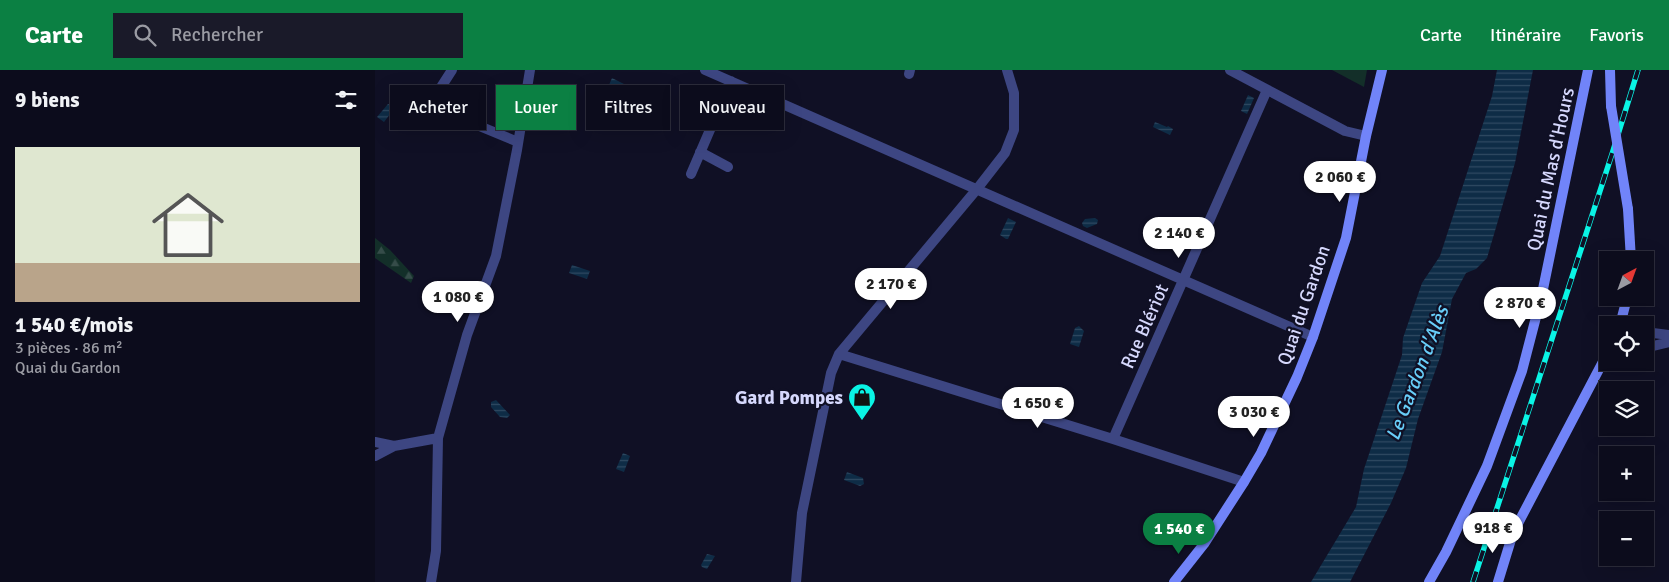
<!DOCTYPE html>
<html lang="fr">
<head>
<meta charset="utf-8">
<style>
  :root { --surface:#0c0c1c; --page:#1a1a29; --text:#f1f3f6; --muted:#9a9ba3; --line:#2c2c3b; --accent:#0b8043 }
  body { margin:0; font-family:Signika,sans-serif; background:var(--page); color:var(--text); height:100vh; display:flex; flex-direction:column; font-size:19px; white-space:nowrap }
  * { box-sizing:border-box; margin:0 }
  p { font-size:16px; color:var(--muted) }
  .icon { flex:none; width:28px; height:28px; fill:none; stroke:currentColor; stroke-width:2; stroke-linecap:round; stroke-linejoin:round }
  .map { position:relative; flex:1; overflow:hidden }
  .sheet { display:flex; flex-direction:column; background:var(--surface); width:375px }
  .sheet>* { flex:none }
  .top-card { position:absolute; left:15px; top:15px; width:475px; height:45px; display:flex; gap:10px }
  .needle { width:32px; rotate:41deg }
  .buttons { position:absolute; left:1224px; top:181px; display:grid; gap:10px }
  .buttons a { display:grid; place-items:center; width:55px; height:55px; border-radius:0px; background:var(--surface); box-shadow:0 5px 20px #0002,0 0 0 1px var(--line); font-size:25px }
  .price { position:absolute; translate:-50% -42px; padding:0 11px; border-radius:18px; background:#fff; color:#222; font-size:16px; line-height:32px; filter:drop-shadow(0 1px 2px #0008) }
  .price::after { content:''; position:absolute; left:50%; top:30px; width:15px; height:11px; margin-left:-8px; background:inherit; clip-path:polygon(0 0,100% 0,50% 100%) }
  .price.active { background:var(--accent); color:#fff }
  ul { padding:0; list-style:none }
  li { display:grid; align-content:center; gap:10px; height:265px; padding:0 15px }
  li+li { border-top:1px solid var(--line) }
  li span { display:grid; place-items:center; height:155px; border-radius:0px; color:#555 }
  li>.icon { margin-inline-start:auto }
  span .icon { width:90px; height:90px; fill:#fffc; stroke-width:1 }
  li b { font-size:21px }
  h2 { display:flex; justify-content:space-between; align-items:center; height:60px; padding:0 15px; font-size:21px }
  .pill { padding:0 18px; border-radius:0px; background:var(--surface); box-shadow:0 5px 20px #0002,0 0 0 1px var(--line); font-size:18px; line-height:45px }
  .pill.active { background:var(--accent); color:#fff }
  header { display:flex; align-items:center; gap:30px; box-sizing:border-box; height:70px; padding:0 25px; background:var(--accent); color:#fff }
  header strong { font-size:24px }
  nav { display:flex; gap:28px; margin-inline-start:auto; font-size:18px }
  .search { width:350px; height:45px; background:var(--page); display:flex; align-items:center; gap:12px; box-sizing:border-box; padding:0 18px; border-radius:0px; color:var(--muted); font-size:19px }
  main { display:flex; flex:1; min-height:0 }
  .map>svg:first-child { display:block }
  .forest { fill:url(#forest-firs) }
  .park { fill:#132f29 }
  .water { fill:url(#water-rules) }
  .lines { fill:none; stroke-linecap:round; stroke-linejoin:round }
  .street { stroke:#3d4682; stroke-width:10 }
  .secondary { stroke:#7184f9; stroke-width:10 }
  .rail-casing { stroke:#0af4e5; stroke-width:5.5 }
  .rail { stroke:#101025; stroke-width:4; stroke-dasharray:11; stroke-linecap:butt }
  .secondary-bridge { stroke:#7184f9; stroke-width:10 }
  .labels { text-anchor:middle; stroke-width:4.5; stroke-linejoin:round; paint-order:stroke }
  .street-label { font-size:19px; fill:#d6d8fd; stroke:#101025 }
  .poi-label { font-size:19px; font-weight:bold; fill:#d6d8fd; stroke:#101025; text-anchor:end }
  .water-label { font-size:20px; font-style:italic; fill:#68cef9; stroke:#101025 }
</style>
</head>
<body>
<header>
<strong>Carte</strong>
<div class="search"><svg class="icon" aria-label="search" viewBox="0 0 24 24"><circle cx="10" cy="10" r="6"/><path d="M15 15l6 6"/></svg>Rechercher</div>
<nav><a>Carte</a><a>Itinéraire</a><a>Favoris</a></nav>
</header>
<main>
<section class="sheet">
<h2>9 biens<svg class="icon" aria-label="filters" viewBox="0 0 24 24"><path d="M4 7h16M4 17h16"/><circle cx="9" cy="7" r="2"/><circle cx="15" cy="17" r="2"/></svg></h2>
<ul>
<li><span style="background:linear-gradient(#dfe7d0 75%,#b9a48a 0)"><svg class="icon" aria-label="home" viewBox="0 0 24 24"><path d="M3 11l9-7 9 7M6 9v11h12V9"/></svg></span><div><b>1 540 €/mois</b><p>3 pièces · 86 m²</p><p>Quai du Gardon</p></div></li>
</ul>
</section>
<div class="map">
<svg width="1294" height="512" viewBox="0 0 1294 512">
  <defs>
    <pattern id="forest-firs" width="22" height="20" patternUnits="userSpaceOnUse" patternTransform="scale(1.25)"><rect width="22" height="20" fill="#132f29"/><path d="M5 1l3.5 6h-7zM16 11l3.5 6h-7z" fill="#354c49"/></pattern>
    <pattern id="water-rules" width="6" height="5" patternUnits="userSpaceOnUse" patternTransform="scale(1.25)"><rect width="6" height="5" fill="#0e2c46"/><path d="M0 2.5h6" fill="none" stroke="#304a62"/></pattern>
  </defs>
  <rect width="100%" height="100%" fill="#101025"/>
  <path class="forest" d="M 0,168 L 15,180 L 39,206 L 36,213 L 0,188 Z"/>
  <path class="park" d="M 957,0 L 992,0 L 989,17 Z"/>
  <path class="water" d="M 1122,0 L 1158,0 L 1140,93 L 1112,188 L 1101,199 L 1091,203 L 1077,229 L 1067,282 L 1043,349 L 1031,398 L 1016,433 L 975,512 L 936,512 L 981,437 L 989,399 L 1027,285 L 1028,268 L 1047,213 L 1065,186 L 1117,26 Z
    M 237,8 L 251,15 L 248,22 L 234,15 Z
    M 873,25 L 879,28 L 872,44 L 866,41 Z
    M 13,34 L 17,35 L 19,39 L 9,52 L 2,47 Z
    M 780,52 L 792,57 L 793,56 L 798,59 L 795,65 L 778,57 Z
    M 633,148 L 641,152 L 633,169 L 631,169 L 625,165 Z
    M 720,148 L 723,150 L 722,154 L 712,158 L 708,156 L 707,153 L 710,149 Z
    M 197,195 L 215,201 L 212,209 L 194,203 Z
    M 704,256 L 709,261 L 704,277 L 695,274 L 700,258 Z
    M 121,330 L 135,345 L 132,348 L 125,347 L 116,337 L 116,332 Z
    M 248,383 L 255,386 L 249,402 L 241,399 Z
    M 472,402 L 488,408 L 489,414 L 485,416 L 469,410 Z
    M 332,484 L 340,486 L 332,499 L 327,497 L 326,495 Z"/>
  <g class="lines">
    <path class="street" d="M 77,0 L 61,25 L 60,33 L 62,40 L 70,46 L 97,53 L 143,72
      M 330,0 L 938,267
      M 855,0 L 970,61 L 991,66
      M 534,4 L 535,0
      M 325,82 L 353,97
      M 316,104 L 356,11
      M 1270,262 L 1294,265
      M 1270,278 L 1294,272
      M 464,284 L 738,369 L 869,412
      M 738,369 L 892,20
      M 0,372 L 19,376 L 63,368
      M 0,386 L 19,376
      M 56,512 L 61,481 L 63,368 L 92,265 L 121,186 L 142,80 L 155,0
      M 421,512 L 427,443 L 456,303 L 464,284 L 602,119 L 630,83 L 639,60 L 639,23 L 632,0"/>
    <path class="secondary" d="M 1235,0 L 1236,36
      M 1253,139 L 1256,190
      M 1245,255 L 1252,228
      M 799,512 L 829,474 L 869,412 L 886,383 L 922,307 L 938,267 L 971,168 L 991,66 L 1007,0
      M 1054,512 L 1071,482 L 1112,396 L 1147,301 L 1167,224 L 1213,0
      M 1123,512 L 1138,463 L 1232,284"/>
    <g class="rail-casing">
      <path id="rail" d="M 1098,512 L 1237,84 L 1263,0"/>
    </g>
    <use href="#rail" class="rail"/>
    <path class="secondary-bridge" d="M 1236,36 L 1253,139"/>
  </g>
  <defs>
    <g id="shop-pin" transform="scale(1.4375)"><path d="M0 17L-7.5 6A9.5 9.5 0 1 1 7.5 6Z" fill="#0af4e5" stroke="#101025"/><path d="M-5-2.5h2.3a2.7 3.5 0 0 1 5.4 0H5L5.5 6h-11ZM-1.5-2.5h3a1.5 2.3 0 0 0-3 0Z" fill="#111"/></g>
  </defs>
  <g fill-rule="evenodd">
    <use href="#shop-pin" x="487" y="327"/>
  </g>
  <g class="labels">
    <g class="street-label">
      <text transform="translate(1175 99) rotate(-78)" y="7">Quai du Mas d'Hours</text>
      <text transform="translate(928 235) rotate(-71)" y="7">Quai du Gardon</text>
      <text transform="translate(769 256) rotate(-66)" y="7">Rue Blériot</text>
    </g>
    <g class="poi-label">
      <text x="468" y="334">Gard Pompes</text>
    </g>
    <g class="water-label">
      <text transform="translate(1042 303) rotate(-69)" y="7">Le Gardon d'Alès</text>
    </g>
  </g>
</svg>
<div class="buttons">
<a><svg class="needle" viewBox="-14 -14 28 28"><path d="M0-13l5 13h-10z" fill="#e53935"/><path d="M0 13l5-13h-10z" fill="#9a9ba3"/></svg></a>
<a><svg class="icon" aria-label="locate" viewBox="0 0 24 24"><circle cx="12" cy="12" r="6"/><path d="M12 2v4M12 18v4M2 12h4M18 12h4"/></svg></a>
<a><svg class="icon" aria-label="layers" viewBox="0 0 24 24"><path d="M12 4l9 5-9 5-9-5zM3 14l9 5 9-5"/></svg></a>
<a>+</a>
<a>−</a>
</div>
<b class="price" style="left:965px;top:133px">2 060 €</b>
<b class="price" style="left:804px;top:189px">2 140 €</b>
<b class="price" style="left:516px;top:240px">2 170 €</b>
<b class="price" style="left:83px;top:253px">1 080 €</b>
<b class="price" style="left:1145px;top:259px">2 870 €</b>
<b class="price" style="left:663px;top:359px">1 650 €</b>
<b class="price" style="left:879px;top:368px">3 030 €</b>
<b class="price" style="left:1118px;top:484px">918 €</b>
<b class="price active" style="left:804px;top:485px">1 540 €</b>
<div class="top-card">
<a class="pill">Acheter</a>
<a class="pill active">Louer</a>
<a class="pill">Filtres</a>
<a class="pill">Nouveau</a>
</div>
</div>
</main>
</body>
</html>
